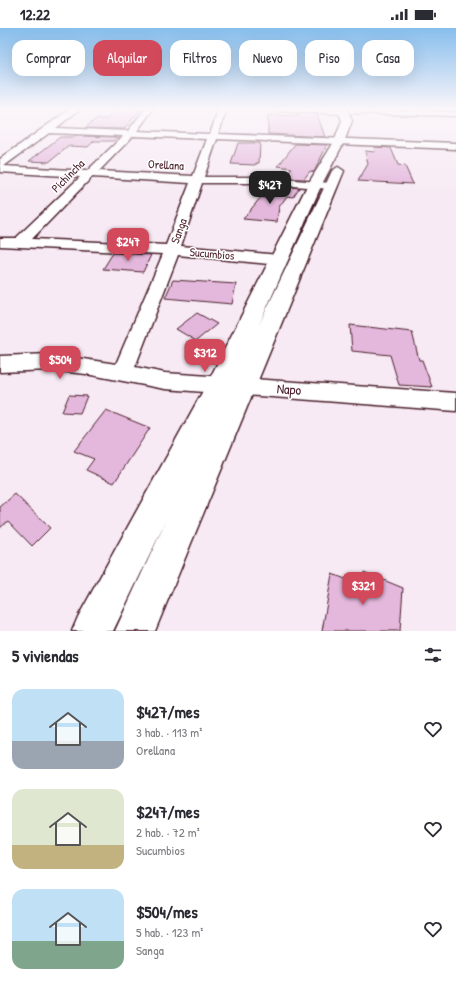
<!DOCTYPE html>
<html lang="es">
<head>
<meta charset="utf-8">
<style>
  :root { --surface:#fff; --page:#f2f2f3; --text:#2b2b33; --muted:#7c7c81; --accent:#d1495b }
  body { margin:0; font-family:"Patrick Hand",sans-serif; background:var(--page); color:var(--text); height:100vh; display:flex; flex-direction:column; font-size:15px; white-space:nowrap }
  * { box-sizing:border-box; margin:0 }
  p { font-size:13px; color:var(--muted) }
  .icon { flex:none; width:22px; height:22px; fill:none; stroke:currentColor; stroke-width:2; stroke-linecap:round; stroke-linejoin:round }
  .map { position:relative; height:603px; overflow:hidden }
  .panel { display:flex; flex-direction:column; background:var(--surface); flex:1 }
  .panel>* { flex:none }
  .top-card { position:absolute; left:12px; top:12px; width:432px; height:36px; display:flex; gap:8px }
  .price { position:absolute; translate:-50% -34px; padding:0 9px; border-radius:8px; background:var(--accent); color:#fff; font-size:13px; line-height:26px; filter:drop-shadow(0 1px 2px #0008) }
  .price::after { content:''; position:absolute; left:50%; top:24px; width:12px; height:9px; margin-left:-6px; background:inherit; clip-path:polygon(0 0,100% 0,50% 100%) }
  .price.current { background:#222; color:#fff }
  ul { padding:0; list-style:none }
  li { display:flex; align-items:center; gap:12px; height:100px; padding:0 12px }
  li span { display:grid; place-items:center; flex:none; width:112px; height:80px; border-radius:12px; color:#555 }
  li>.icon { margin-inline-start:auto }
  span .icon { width:48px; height:48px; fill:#fffc; stroke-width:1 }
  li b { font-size:17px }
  h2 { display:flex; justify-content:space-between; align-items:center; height:48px; padding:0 12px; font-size:17px }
  .tag { padding:0 14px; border-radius:12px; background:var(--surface); box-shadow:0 4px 16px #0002; font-size:14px; line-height:36px }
  .tag.current { background:var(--accent); color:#fff }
  .status { display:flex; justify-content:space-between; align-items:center; height:28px; padding:0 20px; background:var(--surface); direction:ltr }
  .status svg { height:11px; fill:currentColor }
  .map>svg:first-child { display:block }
  .building { fill:#e4b8dc; stroke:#4a1f2b }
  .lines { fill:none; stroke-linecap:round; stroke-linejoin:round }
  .minor-casing { stroke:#4a1f2b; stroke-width:3 }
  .secondary-casing { stroke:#4a1f2b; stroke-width:3 }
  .minor { fill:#fff; fill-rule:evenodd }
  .secondary { fill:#fff; fill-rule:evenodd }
  .labels { text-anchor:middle; stroke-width:3; stroke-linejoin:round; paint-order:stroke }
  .far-street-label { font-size:12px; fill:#4a1f2b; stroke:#fff }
  .street-label { font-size:14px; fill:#4a1f2b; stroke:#fff }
</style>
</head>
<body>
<div class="status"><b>12:22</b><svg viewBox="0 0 49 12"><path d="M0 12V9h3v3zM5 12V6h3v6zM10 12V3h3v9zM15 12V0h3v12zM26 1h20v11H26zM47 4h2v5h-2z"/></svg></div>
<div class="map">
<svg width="456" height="603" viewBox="0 0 456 603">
  <rect width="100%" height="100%" fill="#f7eaf4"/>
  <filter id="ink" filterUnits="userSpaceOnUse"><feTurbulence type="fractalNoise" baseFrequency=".025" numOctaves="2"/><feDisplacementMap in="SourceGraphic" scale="8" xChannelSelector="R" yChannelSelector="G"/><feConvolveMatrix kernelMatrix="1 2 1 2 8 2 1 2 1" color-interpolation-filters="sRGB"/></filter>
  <g filter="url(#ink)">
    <path class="building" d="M 117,81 L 141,81 L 124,101 L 85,100 L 96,91 L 106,91 Z
      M 298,85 L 317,86 L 325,109 L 268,106 L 268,87 L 299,88 Z
      M 75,108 L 117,109 L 114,113 L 94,113 L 88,119 L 69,118 L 49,134 L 29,133 L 60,109 L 73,109 Z
      M 238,115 L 260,115 L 259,135 L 256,135 L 256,137 L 231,136 Z
      M 295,116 L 327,117 L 314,144 L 310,143 L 304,151 L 285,150 L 292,140 L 278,138 Z
      M 374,119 L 391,120 L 398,137 L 405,138 L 413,156 L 358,153 L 368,136 L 365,123 L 375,124 Z
      M 279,158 L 299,160 L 293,169 L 287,168 L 279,179 L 277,194 L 243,191 L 261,169 L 269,171 Z
      M 113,225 L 151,227 L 143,244 L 103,241 Z
      M 173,252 L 236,256 L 232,276 L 165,270 Z
      M 197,285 L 217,296 L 196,313 L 176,301 Z
      M 350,297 L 412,304 L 419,332 L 422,332 L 432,359 L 399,357 L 390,327 L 352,323 Z
      M 69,367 L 87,368 L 80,385 L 62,384 Z
      M 106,382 L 150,400 L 114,455 L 86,442 L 94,431 L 74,423 Z
      M 15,466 L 50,500 L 32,518 L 8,493 L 0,500 L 0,479 Z
      M 364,544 L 403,560 L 400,603 L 322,603 L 332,546 L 362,557 Z"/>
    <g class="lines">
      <g class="minor-casing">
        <path id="minor" d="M 70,81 L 80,81 L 56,100 L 128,103 L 145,81 L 153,81 L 137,103 L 210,106 L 219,81 L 227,81 L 218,106 L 456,115 L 456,121 L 217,111 L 204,149 L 256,149 L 331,155 L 337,158 L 331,161 L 256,155 L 202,155 L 181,218 L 279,227 L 284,229 L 287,232 L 284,235 L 279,237 L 178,227 L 135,339 L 165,345 L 456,365 L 456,383 L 165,361 L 86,346 L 50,342 L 0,344 L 0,328 L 50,326 L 116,336 L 163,226 L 0,218 L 0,210 L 16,210 L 80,149 L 0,144 L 0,131 ZM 49,105 L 123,108 L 87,143 L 4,138 ZM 133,108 L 207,111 L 193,148 L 99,143 ZM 92,149 L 190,155 L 166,217 L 32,211 Z
          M 272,81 L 339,81 L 348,84 L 344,86 L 276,83 Z
          M 349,81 L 456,84 L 456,88 L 352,85 L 349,85 Z"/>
      </g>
      <g class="secondary-casing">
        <path id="secondary" d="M 338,81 L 347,81 L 352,93 L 344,114 L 322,156 L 259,297 L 332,143 L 338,139 L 344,143 L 155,603 L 115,603 L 167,491 L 113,603 L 72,603 L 78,589 L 209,352 L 308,156 L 334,114 L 342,93 Z"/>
      </g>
      <use href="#minor" class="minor"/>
      <use href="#secondary" class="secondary"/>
    </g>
  </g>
  <linearGradient id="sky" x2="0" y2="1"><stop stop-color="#87beed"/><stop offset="0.49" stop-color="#fbf6fa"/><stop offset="1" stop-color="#fbf6fa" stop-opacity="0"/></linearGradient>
  <rect width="456" height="166" fill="url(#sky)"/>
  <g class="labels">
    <g class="far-street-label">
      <text transform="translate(166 137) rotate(3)" y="4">Orellana</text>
      <text transform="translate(68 148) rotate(-45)" y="4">Pichincha</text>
      <text transform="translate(179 203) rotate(-70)" y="4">Sanga</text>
      <text transform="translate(212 226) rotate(5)" y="4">Sucumbios</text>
    </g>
    <g class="street-label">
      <text transform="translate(289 361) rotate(4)" y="5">Napo</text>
    </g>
  </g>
</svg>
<b class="price current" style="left:270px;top:177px">$427</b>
<b class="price" style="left:128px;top:234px">$247</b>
<b class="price" style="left:205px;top:345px">$312</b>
<b class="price" style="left:60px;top:352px">$504</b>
<b class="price" style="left:363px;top:578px">$321</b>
<div class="top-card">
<a class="tag">Comprar</a>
<a class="tag current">Alquilar</a>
<a class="tag">Filtros</a>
<a class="tag">Nuevo</a>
<a class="tag">Piso</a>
<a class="tag">Casa</a>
</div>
</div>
<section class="panel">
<h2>5 viviendas<svg class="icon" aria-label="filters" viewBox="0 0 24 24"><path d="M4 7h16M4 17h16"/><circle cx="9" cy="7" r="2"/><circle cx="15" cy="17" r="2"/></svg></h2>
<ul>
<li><span style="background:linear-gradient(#bfe0f5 65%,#9aa5b1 0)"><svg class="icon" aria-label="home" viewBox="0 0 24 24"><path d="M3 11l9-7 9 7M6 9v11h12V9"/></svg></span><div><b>$427/mes</b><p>3 hab. · 113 m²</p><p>Orellana</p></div><svg class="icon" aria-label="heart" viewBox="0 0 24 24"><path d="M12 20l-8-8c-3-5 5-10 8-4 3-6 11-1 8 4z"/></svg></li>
<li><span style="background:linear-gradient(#dfe7d0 70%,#c2b280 0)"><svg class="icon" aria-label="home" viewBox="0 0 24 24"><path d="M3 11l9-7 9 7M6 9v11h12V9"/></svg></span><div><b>$247/mes</b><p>2 hab. · 72 m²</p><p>Sucumbios</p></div><svg class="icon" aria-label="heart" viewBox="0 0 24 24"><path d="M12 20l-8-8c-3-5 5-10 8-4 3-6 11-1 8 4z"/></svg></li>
<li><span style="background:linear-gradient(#bfe0f5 65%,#7fa58c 0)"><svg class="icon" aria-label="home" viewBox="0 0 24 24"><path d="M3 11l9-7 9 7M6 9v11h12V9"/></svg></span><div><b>$504/mes</b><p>5 hab. · 123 m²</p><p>Sanga</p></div><svg class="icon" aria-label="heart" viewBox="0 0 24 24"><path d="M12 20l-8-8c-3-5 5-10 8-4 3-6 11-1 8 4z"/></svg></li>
</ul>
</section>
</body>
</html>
